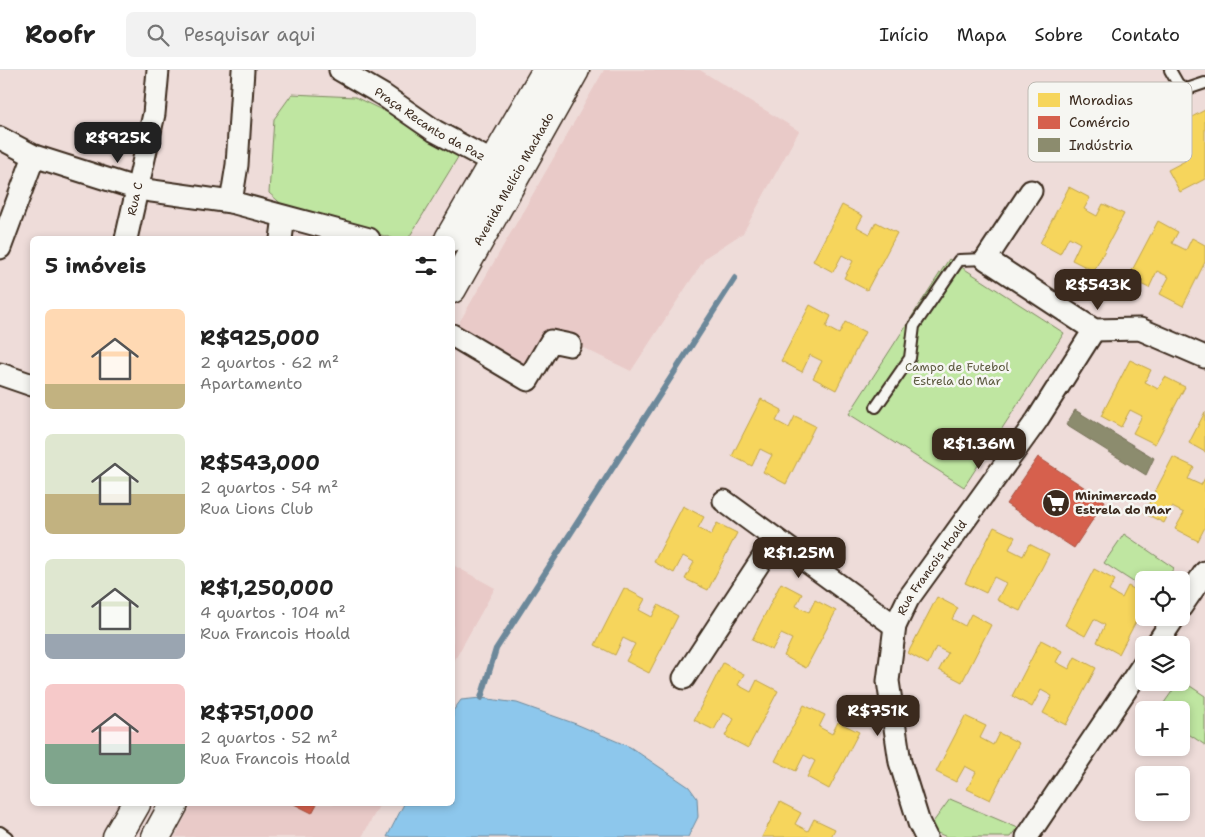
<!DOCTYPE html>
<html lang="pt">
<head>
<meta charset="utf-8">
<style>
  :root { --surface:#fff; --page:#f2f2f2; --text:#222; --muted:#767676; --line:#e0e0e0; --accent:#3b2a1e }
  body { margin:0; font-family:"Shantell Sans",sans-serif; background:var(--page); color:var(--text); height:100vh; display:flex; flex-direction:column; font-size:19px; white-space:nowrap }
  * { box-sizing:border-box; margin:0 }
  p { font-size:16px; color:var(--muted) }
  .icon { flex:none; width:28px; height:28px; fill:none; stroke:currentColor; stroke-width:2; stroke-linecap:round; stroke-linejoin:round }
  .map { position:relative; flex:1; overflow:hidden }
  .panel { position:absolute; left:30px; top:166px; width:425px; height:570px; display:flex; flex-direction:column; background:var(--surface); border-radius:8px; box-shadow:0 2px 8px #0003 }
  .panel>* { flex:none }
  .controls { position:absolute; left:1135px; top:501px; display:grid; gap:10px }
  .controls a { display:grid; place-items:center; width:55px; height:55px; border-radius:8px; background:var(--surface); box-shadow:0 2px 8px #0003; font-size:25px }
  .price { position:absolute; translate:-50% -42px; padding:0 11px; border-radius:10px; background:var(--accent); color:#fff; font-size:16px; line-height:32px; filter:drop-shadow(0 1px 2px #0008) }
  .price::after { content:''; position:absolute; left:50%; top:30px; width:15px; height:11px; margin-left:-8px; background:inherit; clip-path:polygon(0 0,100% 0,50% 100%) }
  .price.selected { background:#222; color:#fff }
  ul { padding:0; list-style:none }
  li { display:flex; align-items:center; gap:15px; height:125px; padding:0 15px }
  li span { display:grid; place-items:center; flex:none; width:140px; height:100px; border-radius:8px; color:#555 }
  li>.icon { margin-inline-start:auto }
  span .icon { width:60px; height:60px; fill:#fffc; stroke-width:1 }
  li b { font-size:21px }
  h2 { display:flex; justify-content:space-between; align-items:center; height:60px; padding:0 15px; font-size:21px }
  header { display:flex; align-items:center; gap:30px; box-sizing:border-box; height:70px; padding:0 25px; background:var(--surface); border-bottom:1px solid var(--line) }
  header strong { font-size:24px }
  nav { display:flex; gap:28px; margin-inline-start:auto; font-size:18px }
  .search { width:350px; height:45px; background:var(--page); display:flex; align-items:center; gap:12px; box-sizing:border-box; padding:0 18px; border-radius:8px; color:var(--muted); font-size:19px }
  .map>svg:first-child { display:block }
  .built { fill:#e9cac8 }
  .green { fill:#bfe6a1; stroke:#7d8860 }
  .water { fill:#8dc7ec; stroke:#6c889a }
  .homes { fill:#f6d55c; stroke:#bea249 }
  .shops { fill:#d6604d; stroke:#a8503f }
  .industry { fill:#8c8c6e; stroke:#746f56 }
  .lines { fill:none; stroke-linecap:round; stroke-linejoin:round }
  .stream { stroke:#6c889a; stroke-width:6 }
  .service-casing { stroke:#3b2a1e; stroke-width:14 }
  .minor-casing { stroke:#3b2a1e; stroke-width:25 }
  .primary-casing { stroke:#3b2a1e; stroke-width:31 }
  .service { stroke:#f6f6f2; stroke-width:10 }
  .minor { stroke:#f6f6f2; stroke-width:21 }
  .primary { stroke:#f6f6f2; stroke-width:28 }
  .labels { text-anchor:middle; stroke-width:5; stroke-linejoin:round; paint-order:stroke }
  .street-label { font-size:12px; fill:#3b2a1e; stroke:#f6f6f2 }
  .park-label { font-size:12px; fill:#5c593f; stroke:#f6f6f2 }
  .poi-label { font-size:12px; font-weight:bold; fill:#3b2a1e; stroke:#f6f6f2; text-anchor:start }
  .key { fill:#f6f6f2; stroke:#beb9b2; stroke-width:1 }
  .key-label { font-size:14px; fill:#3b2a1e }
</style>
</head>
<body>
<header>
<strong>Roofr</strong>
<div class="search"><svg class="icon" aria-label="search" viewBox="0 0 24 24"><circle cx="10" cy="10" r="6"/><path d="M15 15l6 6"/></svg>Pesquisar aqui</div>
<nav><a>Início</a><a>Mapa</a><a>Sobre</a><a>Contato</a></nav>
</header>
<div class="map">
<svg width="1205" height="767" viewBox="0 0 1205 767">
  <rect width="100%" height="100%" fill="#eedcd9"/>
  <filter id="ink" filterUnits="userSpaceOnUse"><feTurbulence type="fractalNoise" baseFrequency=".02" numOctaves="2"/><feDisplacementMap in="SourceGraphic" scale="10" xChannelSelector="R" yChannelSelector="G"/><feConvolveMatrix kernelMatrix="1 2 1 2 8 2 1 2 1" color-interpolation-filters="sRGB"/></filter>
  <g filter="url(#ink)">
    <path class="built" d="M 604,0 L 700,0 L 799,61 L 743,163 L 706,187 L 631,301 L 546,260 L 525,300 L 455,260 Z
      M 453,495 L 495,518 L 453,593 Z
      M 192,734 L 380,734 L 362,767 L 175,767 Z"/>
    <path class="green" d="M 292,24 L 355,27 L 463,79 L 408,169 L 395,169 L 285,137 L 269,123 L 274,49 Z
      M 949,189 L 1064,263 L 964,417 L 849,344 Z
      M 1124,464 L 1174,498 L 1165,510 L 1144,510 L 1144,519 L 1104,493 Z
      M 1181,610 L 1205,626 L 1205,675 L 1181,659 L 1181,640 L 1159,640 L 1178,613 L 1181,612 Z
      M 950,729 L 1018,758 L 1011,767 L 947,767 L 928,759 Z"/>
    <path class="water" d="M 481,628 L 517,633 L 576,654 L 630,677 L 689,717 L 697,728 L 698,747 L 688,767 L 387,767 L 404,734 L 452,734 L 453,641 L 461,630 Z"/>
    <path class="homes" d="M 1205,40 L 1205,109 L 1180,122 L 1168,100 L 1185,91 L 1180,79 L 1163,88 L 1152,68 Z
      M 1069,117 L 1090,128 L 1084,139 L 1097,146 L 1103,134 L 1124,144 L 1094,201 L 1072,190 L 1080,173 L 1069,167 L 1060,184 L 1040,173 Z
      M 842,135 L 863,146 L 857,157 L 870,164 L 876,152 L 897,163 L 867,220 L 844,208 L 853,191 L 842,185 L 833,202 L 813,191 Z
      M 1158,151 L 1178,162 L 1172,173 L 1186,180 L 1192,168 L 1205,175 L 1205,192 L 1183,236 L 1160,224 L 1169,207 L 1157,201 L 1149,218 L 1128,208 Z
      M 810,235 L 831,246 L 826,257 L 839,264 L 845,252 L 865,262 L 836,320 L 813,308 L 822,291 L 810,285 L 802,302 L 781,291 Z
      M 1130,290 L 1151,300 L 1145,312 L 1158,319 L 1165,307 L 1185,317 L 1155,374 L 1133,363 L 1142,346 L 1130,340 L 1121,357 L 1101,346 Z
      M 761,329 L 782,340 L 776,351 L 789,358 L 795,346 L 815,356 L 786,414 L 763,402 L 772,385 L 760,379 L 752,396 L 732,386 Z
      M 1205,342 L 1205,382 L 1189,373 Z
      M 1173,387 L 1194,397 L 1188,409 L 1201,415 L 1205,408 L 1205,457 L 1198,471 L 1175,459 L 1184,443 L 1172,437 L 1164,453 L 1144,443 Z
      M 683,436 L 704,447 L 698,458 L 711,465 L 717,453 L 737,463 L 708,520 L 685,509 L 694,492 L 683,486 L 674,503 L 654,492 Z
      M 994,457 L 1015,467 L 1009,479 L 1023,486 L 1029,474 L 1049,484 L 1020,541 L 997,530 L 1006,513 L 994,507 L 986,523 L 965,513 Z
      M 1094,499 L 1115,510 L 1109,521 L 1122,528 L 1128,516 L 1144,524 L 1144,536 L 1119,584 L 1097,572 L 1105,555 L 1094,549 L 1085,566 L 1065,555 Z
      M 781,513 L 802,524 L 796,536 L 809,542 L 815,530 L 836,541 L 806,598 L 784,586 L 792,569 L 781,564 L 772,580 L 752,570 Z
      M 624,518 L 645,529 L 639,540 L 652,547 L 658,535 L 678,546 L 649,603 L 626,591 L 635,574 L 623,568 L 615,585 L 595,575 Z
      M 937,527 L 958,538 L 952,549 L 965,556 L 971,544 L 991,555 L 962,612 L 939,600 L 948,583 L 936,577 L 928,594 L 908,583 Z
      M 1041,570 L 1062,581 L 1056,592 L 1069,599 L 1075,587 L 1096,598 L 1066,655 L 1043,643 L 1052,626 L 1041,620 L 1032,637 L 1012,626 Z
      M 723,593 L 744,604 L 738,615 L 751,622 L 757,610 L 778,621 L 748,678 L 725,666 L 734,649 L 723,643 L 714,660 L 694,650 Z
      M 804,635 L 825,645 L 819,657 L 832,664 L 838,652 L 859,662 L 829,719 L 807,707 L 815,691 L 804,685 L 796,701 L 775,691 Z
      M 965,646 L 986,656 L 980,668 L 993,675 L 999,663 L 1019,673 L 990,730 L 967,719 L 976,702 L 965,696 L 956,712 L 936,702 Z
      M 780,732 L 801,743 L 795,754 L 808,761 L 814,749 L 835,759 L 831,767 L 762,767 Z"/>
    <path class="shops" d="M 1038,387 L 1105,431 L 1074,478 L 1006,434 Z
      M 294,734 L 317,734 L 312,743 Z"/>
    <path class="industry" d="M 1075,340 L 1154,388 L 1146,405 L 1066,355 Z"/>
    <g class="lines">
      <path class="stream" d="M 481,628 L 496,579 L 735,208"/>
      <g class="service-casing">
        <path id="service" d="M 1170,0 L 1178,14 L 1187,19 L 1205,13
          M 876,337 L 910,288 L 914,256 L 959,190 L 986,189
          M 0,762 L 7,767"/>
      </g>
      <g class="minor-casing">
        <g id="minor">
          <path d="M 243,0 L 237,95 L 231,132 L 369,169"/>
          <path id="s1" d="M 340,0 L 383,25 L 435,61 L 493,92"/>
          <path d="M 0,68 L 34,86 L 138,119 L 231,132"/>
          <path d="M 1031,121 L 986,189 L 1094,260 L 1140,259 L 1205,287"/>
          <path id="s2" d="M 126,169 L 154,44 L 158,0"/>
          <path d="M 281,169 L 284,147"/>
          <path d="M 0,178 L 34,86"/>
          <path d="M 452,265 L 528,310 L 551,271 L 570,275"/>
          <path d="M 0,304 L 32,315"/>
          <path d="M 724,431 L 895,556"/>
          <path d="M 1181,537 L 1205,502"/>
          <path d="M 1156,575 L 1174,548"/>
          <path d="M 684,608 L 775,469"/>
          <path id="s3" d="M 926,767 L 919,753 L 900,692 L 888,611 L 895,556 L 908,529 L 1037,350 L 1094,260"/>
          <path d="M 1027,767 L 1144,593"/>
        </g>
      </g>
      <g class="primary-casing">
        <g id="primary">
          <path d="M 449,169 L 547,0"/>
          <path id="s4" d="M 452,219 L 575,0"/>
          <path d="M 117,767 L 136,734"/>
          <path d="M 156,767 L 174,734"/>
        </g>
      </g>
      <use href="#service" class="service"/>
      <use href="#minor" class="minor"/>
      <use href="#primary" class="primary"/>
    </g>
  </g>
  <defs>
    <g id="supermarket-disc" transform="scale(1.4375)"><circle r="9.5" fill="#3b2a1e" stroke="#f6f6f2"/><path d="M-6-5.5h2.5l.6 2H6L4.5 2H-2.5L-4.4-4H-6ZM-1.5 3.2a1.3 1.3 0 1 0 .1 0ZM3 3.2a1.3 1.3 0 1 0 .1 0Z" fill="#fff"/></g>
  </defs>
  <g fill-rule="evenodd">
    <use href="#supermarket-disc" x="1056" y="433"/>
  </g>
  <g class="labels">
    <g class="street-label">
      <text dy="4" stroke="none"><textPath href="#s1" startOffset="105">Praça Recanto da Paz</textPath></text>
      <text dy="4" stroke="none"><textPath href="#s4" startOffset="126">Avenida Melício Machado</textPath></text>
      <text dy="4" stroke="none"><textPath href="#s2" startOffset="41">Rua C</textPath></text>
      <text dy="4" stroke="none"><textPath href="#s3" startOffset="286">Rua Francois Hoald</textPath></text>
    </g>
    <g class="park-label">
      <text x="957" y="301">Campo de Futebol<tspan x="957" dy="14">Estrela do Mar</tspan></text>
    </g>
    <g class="poi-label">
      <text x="1075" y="430">Minimercado<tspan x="1075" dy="14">Estrela do Mar</tspan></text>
    </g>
  </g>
  <rect x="1028" y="12" width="164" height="80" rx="8" class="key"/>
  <rect x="1038" y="23" width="22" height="14" fill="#f6d55c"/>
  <rect x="1038" y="46" width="22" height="13" fill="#d6604d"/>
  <rect x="1038" y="68" width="22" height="14" fill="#8c8c6e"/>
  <g class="key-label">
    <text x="1069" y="35">Moradias</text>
    <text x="1069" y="57">Comércio</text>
    <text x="1069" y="80">Indústria</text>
  </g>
</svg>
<div class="controls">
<a><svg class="icon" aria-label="locate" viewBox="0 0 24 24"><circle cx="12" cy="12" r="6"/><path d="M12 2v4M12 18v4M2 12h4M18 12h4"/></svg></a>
<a><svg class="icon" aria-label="layers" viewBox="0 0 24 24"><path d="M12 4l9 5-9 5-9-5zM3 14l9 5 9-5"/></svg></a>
<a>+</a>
<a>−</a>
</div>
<b class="price selected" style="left:118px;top:94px">R$925K</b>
<b class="price" style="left:1098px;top:241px">R$543K</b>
<b class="price" style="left:979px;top:400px">R$1.36M</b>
<b class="price" style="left:799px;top:509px">R$1.25M</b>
<b class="price" style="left:878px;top:667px">R$751K</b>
<section class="panel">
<h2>5 imóveis<svg class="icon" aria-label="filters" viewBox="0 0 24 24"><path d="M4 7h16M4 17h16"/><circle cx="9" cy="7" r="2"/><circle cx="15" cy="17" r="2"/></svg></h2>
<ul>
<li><span style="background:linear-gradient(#ffd9b3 75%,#c2b280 0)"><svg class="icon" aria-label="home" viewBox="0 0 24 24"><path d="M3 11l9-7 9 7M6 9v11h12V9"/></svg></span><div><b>R$925,000</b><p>2 quartos · 62 m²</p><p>Apartamento</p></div></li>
<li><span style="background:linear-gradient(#dfe7d0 60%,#c2b280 0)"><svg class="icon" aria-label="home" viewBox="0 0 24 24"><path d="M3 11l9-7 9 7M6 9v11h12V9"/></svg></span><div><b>R$543,000</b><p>2 quartos · 54 m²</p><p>Rua Lions Club</p></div></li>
<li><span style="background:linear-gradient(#dfe7d0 75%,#9aa5b1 0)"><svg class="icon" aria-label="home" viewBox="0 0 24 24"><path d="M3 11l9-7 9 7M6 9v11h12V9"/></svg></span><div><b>R$1,250,000</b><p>4 quartos · 104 m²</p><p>Rua Francois Hoald</p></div></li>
<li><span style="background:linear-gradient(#f6c9c9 60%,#7fa58c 0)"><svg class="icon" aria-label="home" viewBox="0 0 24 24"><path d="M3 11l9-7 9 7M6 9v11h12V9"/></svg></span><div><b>R$751,000</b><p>2 quartos · 52 m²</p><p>Rua Francois Hoald</p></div></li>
</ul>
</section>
</div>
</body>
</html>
